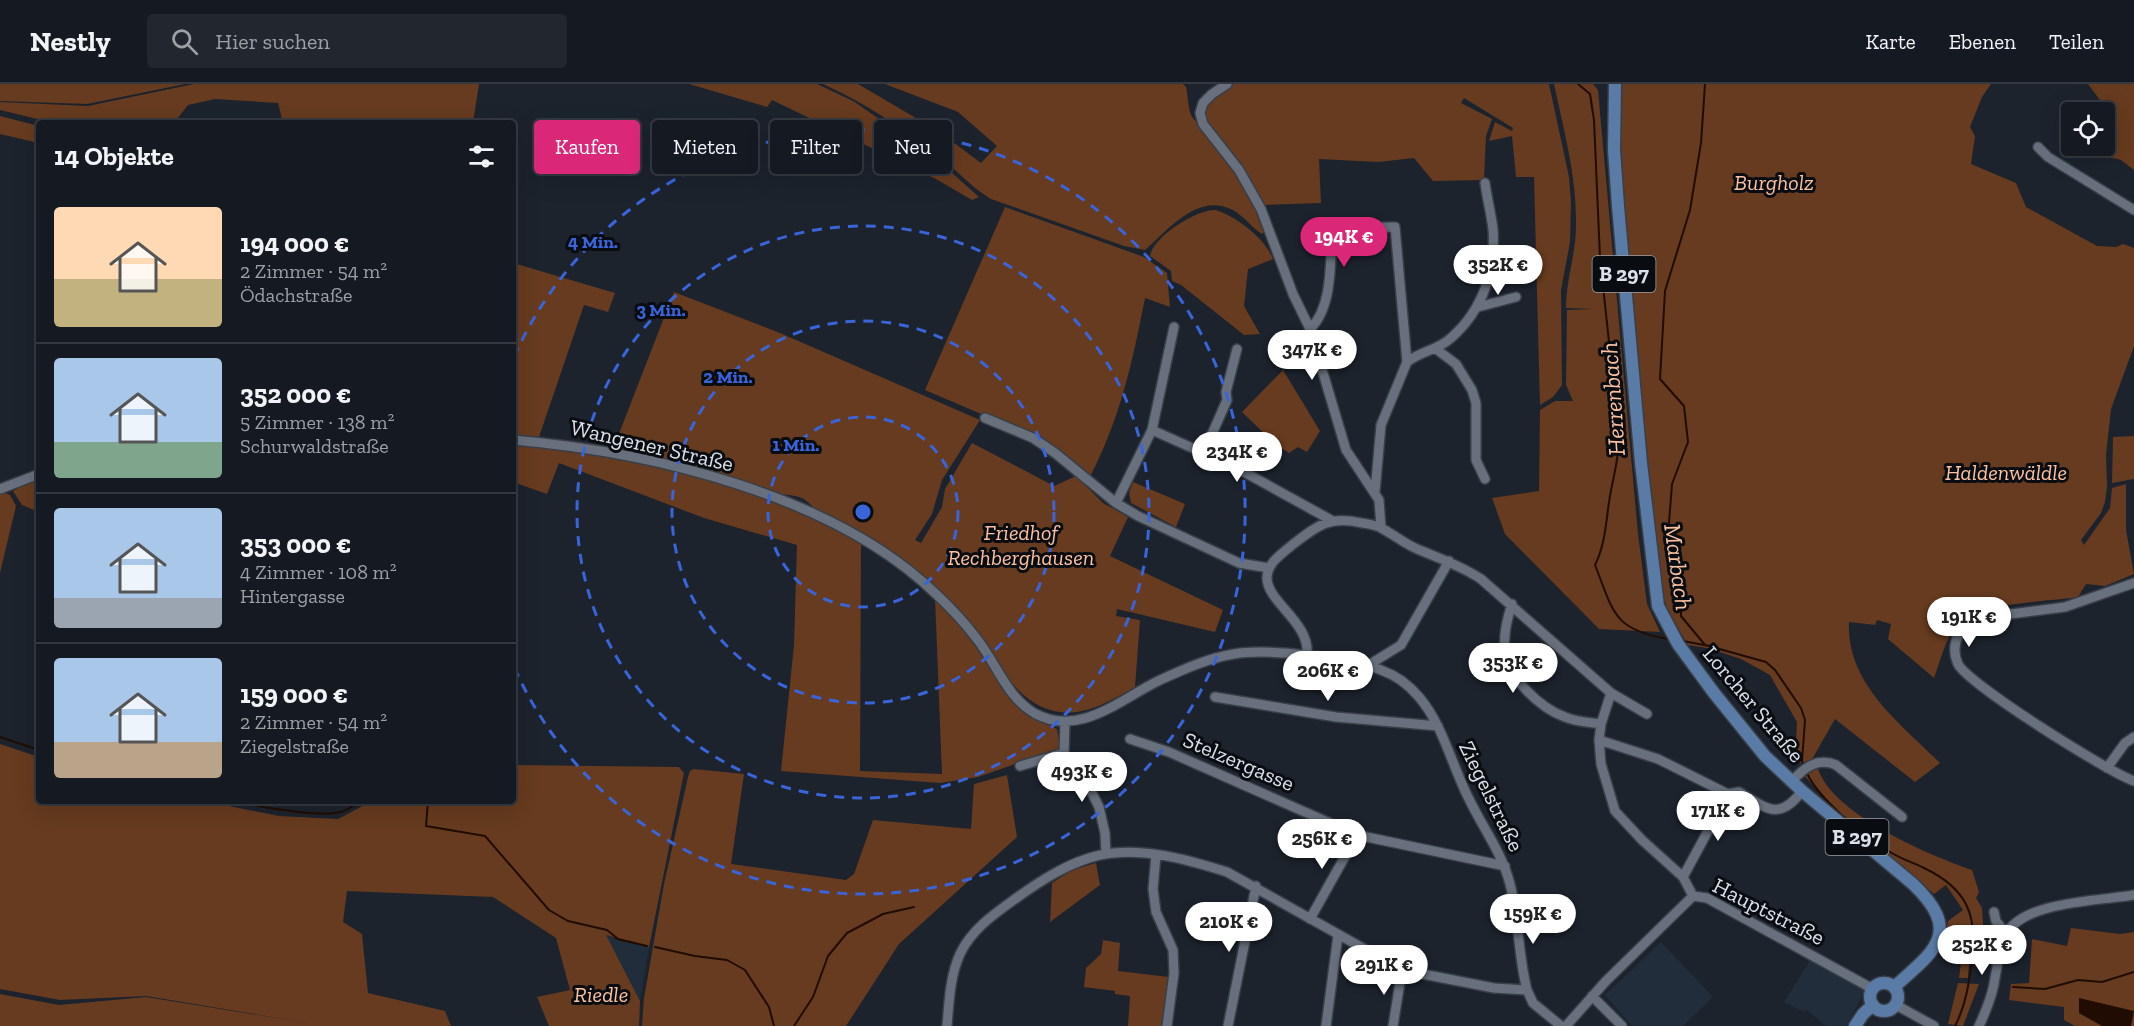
<!DOCTYPE html>
<html lang="de">
<head>
<meta charset="utf-8">
<style>
  :root { --surface:#151a22; --page:#22272f; --text:#f1f3f6; --muted:#9da1a5; --line:#343840; --accent:#db2777 }
  body { margin:0; font-family:"Zilla Slab",serif; background:var(--page); color:var(--text); height:100vh; display:flex; flex-direction:column; font-size:22px; white-space:nowrap }
  * { box-sizing:border-box; margin:0 }
  p { font-size:20px; color:var(--muted) }
  .icon { flex:none; width:33px; height:33px; fill:none; stroke:currentColor; stroke-width:2; stroke-linecap:round; stroke-linejoin:round }
  .map { position:relative; flex:1; overflow:hidden }
  .drawer { position:absolute; left:36px; top:36px; width:480px; height:684px; display:flex; flex-direction:column; background:var(--surface); border-radius:6px; box-shadow:0 6px 24px #0002,0 0 0 2px var(--line) }
  .drawer>* { flex:none }
  .banner { position:absolute; left:534px; top:36px; width:570px; height:54px; display:flex; gap:12px }
  .controls { position:absolute; left:2061px; top:18px; display:grid; gap:12px }
  .controls a { display:grid; place-items:center; width:54px; height:54px; border-radius:6px; background:var(--surface); box-shadow:0 6px 24px #0002,0 0 0 2px var(--line); font-size:30px }
  .price { position:absolute; translate:-50% -51px; padding:0 14px; border-radius:21px; background:#fff; color:#222; font-size:20px; line-height:39px; filter:drop-shadow(0 2px 3px #0008) }
  .price::after { content:''; position:absolute; left:50%; top:36px; width:18px; height:14px; margin-left:-9px; background:inherit; clip-path:polygon(0 0,100% 0,50% 100%) }
  .price.on { background:var(--accent); color:#fff }
  ul { padding:0; list-style:none }
  li { display:flex; align-items:center; gap:18px; height:150px; padding:0 18px }
  li+li { border-top:2px solid var(--line) }
  li span { display:grid; place-items:center; flex:none; width:168px; height:120px; border-radius:6px; color:#555 }
  li>.icon { margin-inline-start:auto }
  span .icon { width:72px; height:72px; fill:#fffc; stroke-width:1 }
  li b { font-size:26px }
  h2 { display:flex; justify-content:space-between; align-items:center; height:72px; padding:0 18px; font-size:26px }
  .tag { padding:0 21px; border-radius:6px; background:var(--surface); box-shadow:0 6px 24px #0002,0 0 0 2px var(--line); font-size:21px; line-height:54px }
  .tag.on { background:var(--accent); color:#fff }
  header { display:flex; align-items:center; gap:36px; box-sizing:border-box; height:84px; padding:0 30px; background:var(--surface); border-bottom:2px solid var(--line) }
  header strong { font-size:28px }
  nav { display:flex; gap:33px; margin-inline-start:auto; font-size:21px }
  .search { width:420px; height:54px; background:var(--page); display:flex; align-items:center; gap:15px; box-sizing:border-box; padding:0 21px; border-radius:6px; color:var(--muted); font-size:22px }
  .map>svg:first-child { display:block }
  .built { fill:#212d3b }
  .green { fill:#663b1f }
  .water { fill:#200c02 }
  .lines { fill:none; stroke-linecap:round; stroke-linejoin:round }
  .stream { stroke:#200c02; stroke-width:2 }
  .minor-casing { stroke:#393f48; stroke-width:12 }
  .major-casing { stroke:#393f48; stroke-width:15 }
  .minor { stroke:#67707c; stroke-width:9 }
  .major { stroke:#5a7ba5; stroke-width:12 }
  .ring { fill:none; stroke:#3a64da; stroke-width:3; stroke-dasharray:10 8 }
  .labels { text-anchor:middle; stroke-width:6; stroke-linejoin:round; paint-order:stroke }
  .shield { fill:#090c10; stroke:#9da1a7; stroke-width:1.5 }
  .shield-label { font-size:21px; font-weight:bold; fill:#dce1e8 }
  .park-label { font-size:22px; font-style:italic; fill:#fbc1a0; stroke:#090c10 }
  .street-label { font-size:22px; fill:#dce1e8; stroke:#090c10 }
  .water-label { font-size:24px; font-style:italic; fill:#fac09f; stroke:#090c10 }
  .centre { fill:#3a64da; stroke:#090c10; stroke-width:3 }
  .ring-label { font-size:18px; text-anchor:middle; font-weight:bold; fill:#3a64da; stroke:#090c10; stroke-width:6; stroke-linejoin:round; paint-order:stroke }
</style>
</head>
<body>
<header>
<strong>Nestly</strong>
<div class="search"><svg class="icon" aria-label="search" viewBox="0 0 24 24"><circle cx="10" cy="10" r="6"/><path d="M15 15l6 6"/></svg>Hier suchen</div>
<nav><a>Karte</a><a>Ebenen</a><a>Teilen</a></nav>
</header>
<div class="map">
<svg width="2134" height="942" viewBox="0 0 2134 942">
  <rect width="100%" height="100%" fill="#1c232d"/>
  <path class="built" d="M 605,850 L 616,856 L 649,863 L 640,917 Z
    M 1661,858 L 1713,913 L 1683,942 L 1632,942 L 1605,911 Z
    M 1811,875 L 1863,905 L 1863,911 L 1846,942 L 1826,942 L 1807,926 L 1804,928 L 1784,918 Z"/>
  <path class="green" d="M 0,0 L 185,0 L 87,20 L 0,17 Z
    M 194,0 L 479,0 L 473,39 L 283,39 L 278,19 L 215,15 L 188,21 L 174,39 L 54,39 L 0,26 L 0,18 L 88,22 Z
    M 689,0 L 817,0 L 853,17 L 933,72 L 979,113 L 972,116 L 934,94 L 772,16 L 767,23 Z
    M 823,0 L 858,0 L 938,47 L 981,79 L 997,62 L 958,28 L 885,0 L 1183,0 L 1186,3 C 1188,11 1188,28 1193,34 C 1214,58 1266,115 1264,148 L 1262,150 C 1251,143 1245,133 1233,126 C 1198,108 1169,145 1145,166 L 1124,162 L 991,115 C 969,102 954,83 934,68 C 899,42 863,18 823,0 Z
    M 1233,0 L 1549,0 L 1569,93 L 1571,118 L 1570,158 L 1561,206 L 1562,301 L 1553,313 L 1540,321 L 1534,93 L 1516,93 L 1512,52 L 1489,57 L 1495,38 L 1512,47 L 1513,44 L 1464,14 L 1461,19 L 1492,35 L 1486,52 L 1484,96 L 1433,97 L 1414,74 L 1378,78 L 1319,75 L 1321,119 L 1262,121 L 1235,74 L 1212,47 L 1205,32 L 1208,18 Z
    M 1554,0 L 1593,0 L 1598,6 L 1638,450 L 1647,520 L 1660,548 L 1599,545 L 1505,450 L 1492,414 L 1539,407 L 1540,326 L 1555,317 L 1573,317 L 1566,301 L 1567,226 L 1593,225 L 1566,224 C 1566,196 1576,169 1576,142 C 1577,94 1564,47 1554,0 Z
    M 1620,0 L 1991,0 L 1982,13 L 1970,43 L 1975,52 L 1971,80 L 2016,99 L 2026,123 L 2097,162 L 2116,163 L 2123,160 L 2134,164 L 2134,262 L 2111,325 L 2106,371 L 2107,402 L 2105,418 L 2101,429 L 2081,456 L 2084,461 L 2110,424 L 2112,404 L 2126,400 L 2126,446 L 2134,490 L 2105,502 L 2086,500 L 2078,513 C 2048,518 1972,518 1955,543 C 1945,557 1940,578 1934,594 L 1888,555 L 1891,540 L 1877,536 L 1875,541 L 1849,538 C 1846,600 1901,640 1940,679 L 1915,698 L 1835,635 L 1811,677 L 1795,680 L 1797,638 L 1770,591 L 1741,575 L 1707,564 L 1688,561 L 1668,528 L 1662,507 L 1649,401 L 1622,109 L 1619,58 Z
    M 2088,0 L 2134,0 L 2134,86 L 2121,76 L 2094,69 L 2100,62 L 2104,62 L 2105,55 L 2117,39 Z
    M 0,32 L 39,42 L 39,59 L 0,50 Z
    M 1005,123 L 1144,173 L 1167,189 L 1170,223 L 1145,214 C 1132,280 1121,331 1091,391 L 1047,358 L 925,306 Z
    M 1216,126 C 1237,133 1265,154 1273,175 L 1248,185 L 1244,222 L 1260,250 L 1244,251 L 1181,201 L 1172,197 L 1171,187 L 1150,172 C 1153,153 1196,125 1216,126 Z
    M 513,179 L 615,209 L 608,228 L 584,221 L 539,353 L 513,351 Z
    M 674,208 L 780,249 L 980,336 L 942,396 L 932,430 L 915,456 L 921,459 L 942,423 L 945,405 L 972,359 L 1054,402 L 1076,392 L 1103,419 L 1128,433 L 1110,472 L 1223,526 L 1215,548 L 1117,525 L 1116,532 L 1140,536 L 1135,603 C 1105,620 1076,638 1042,623 C 1008,608 989,562 966,534 C 955,521 942,510 930,499 C 896,466 860,451 820,428 C 813,424 808,417 802,414 C 792,410 777,411 766,407 C 715,392 665,377 613,365 Z
    M 1283,286 L 1320,347 L 1307,368 L 1298,363 L 1289,369 L 1275,360 L 1242,328 Z
    M 2134,352 L 2134,395 L 2112,399 L 2113,353 Z
    M 513,358 C 632,370 755,400 861,457 L 860,687 L 942,690 L 935,513 L 959,540 L 1023,628 L 1057,645 L 1060,662 L 1058,665 L 978,693 L 940,699 L 781,687 L 794,561 L 797,461 L 704,434 L 559,379 L 547,410 L 513,398 Z
    M 39,393 L 39,428 L 22,421 L 13,407 Z
    M 1133,398 L 1185,420 L 1176,443 L 1131,419 L 1129,409 Z
    M 3,408 L 10,411 L 16,422 L 0,489 L 0,409 Z
    M 0,660 L 39,673 L 39,717 L 204,717 L 279,732 L 338,735 L 372,717 L 513,717 L 513,681 L 679,683 L 684,689 L 649,863 L 606,851 L 640,917 L 639,942 L 549,942 L 537,913 L 570,906 L 556,854 L 493,813 L 347,807 L 343,838 L 362,850 L 368,909 L 445,927 L 451,942 L 0,942 L 0,910 L 59,921 L 146,913 L 314,940 L 146,912 L 60,916 L 0,905 Z
    M 1817,681 C 1828,729 1929,771 1972,786 L 1979,808 L 1976,814 L 1982,824 L 1984,856 L 1970,861 L 1968,894 L 1959,894 L 1963,863 L 1945,858 L 1948,837 L 1963,826 L 1946,801 L 1934,810 L 1836,727 L 1803,690 Z
    M 694,685 L 744,690 L 731,780 L 846,796 L 854,790 L 873,736 L 971,745 L 974,700 L 1007,691 L 1017,753 L 899,860 L 846,942 L 642,942 L 644,914 L 664,800 L 688,693 L 690,687 Z
    M 1096,779 L 1100,801 L 1050,838 L 1052,799 L 1072,786 Z
    M 2071,844 L 2120,850 L 2134,848 L 2134,942 L 2075,942 L 2064,936 L 2064,923 L 2009,916 L 2011,900 L 2029,899 L 2032,855 L 2067,862 Z
    M 1103,856 L 1120,859 L 1118,887 L 1169,893 L 1161,942 L 1128,942 L 1130,912 L 1115,910 L 1115,907 L 1084,903 L 1086,884 L 1101,870 Z
    M 1958,899 L 1979,900 L 1963,942 L 1948,940 Z"/>
  <path class="water" d="M 2079,914 L 2134,927 L 2131,942 L 2102,942 L 2079,929 Z"/>
  <g class="lines">
    <path class="stream" d="M 1578,0 L 1590,10 L 1594,36 L 1600,174 L 1619,351 C 1619,377 1614,388 1610,412 C 1606,435 1606,459 1595,481 C 1614,529 1613,546 1669,555
      M 1705,0 L 1701,59 L 1690,126 L 1665,207 L 1660,295 L 1684,322 L 1688,358 L 1672,400 L 1668,451 L 1681,516 L 1681,532 L 1705,561 L 1766,578 L 1775,586 L 1801,624 L 1805,636 L 1802,677 L 1804,682
      M 1683,557 L 1704,561
      M 0,653 L 39,666
      M 1806,687 C 1817,714 1862,750 1887,766 C 1898,774 1912,778 1924,784 C 1966,804 1978,830 1972,876 C 1969,899 1966,921 1955,942
      M 232,717 C 257,722 317,734 340,728 C 347,727 354,721 361,717
      M 428,717 L 426,742 L 485,752 L 549,826 L 568,837 L 607,846 L 618,855 L 647,862
      M 655,863 L 695,872 L 727,876 L 745,886 L 769,923 L 774,942
      M 2013,903 L 2045,905 L 2078,896 L 2102,898 L 2134,888
      M 794,942 L 813,913 L 828,872 L 847,849 L 883,830 L 914,823"/>
    <g class="minor-casing">
      <path id="minor" d="M 1227,0 L 1212,10 L 1203,19 L 1200,29 L 1203,40 L 1239,86 L 1261,125 L 1293,210 L 1310,245 L 1346,366 L 1379,416 L 1381,443
        M 2038,63 L 2048,73 L 2134,126
        M 1478,223 L 1516,213
        M 1310,245 C 1333,223 1330,178 1332,149 L 1344,144 L 1395,143 L 1407,278 L 1381,341 L 1375,408
        M 1436,265 L 1456,280 L 1472,306 L 1476,319 L 1476,376 L 1485,395
        M 1407,278 C 1421,267 1438,266 1451,254 C 1483,226 1496,186 1493,145 C 1491,129 1487,114 1485,99
        M 985,334 L 1033,354 L 1055,369 L 1116,419 L 1138,432 L 1239,479 L 1269,484
        M 1152,346 L 1235,383 L 1331,436
        M 513,356 C 652,368 834,411 936,510 C 951,524 965,539 977,555 C 996,579 1007,613 1034,629 C 1079,654 1119,616 1158,597 C 1182,586 1208,574 1234,570 C 1267,564 1349,574 1381,586 C 1395,591 1409,601 1419,613 C 1443,641 1452,682 1469,715 C 1483,744 1502,769 1510,800 C 1519,834 1518,871 1527,906 L 1533,919 L 1561,942
        M 1204,368 L 1227,316 L 1226,308 L 1237,265
        M 0,405 L 39,390
        M 1116,419 L 1152,346 L 1174,243
        M 2134,499 L 2065,523 L 1971,535 C 1958,547 1950,562 1958,580 C 1968,600 2108,688 2134,697
        M 1512,520 C 1507,535 1503,550 1505,566 C 1508,594 1540,624 1565,633 C 1576,638 1589,638 1601,640
        M 1307,572 C 1311,538 1266,518 1267,493 C 1268,478 1282,470 1292,461 C 1317,442 1329,431 1362,439 C 1369,440 1377,441 1383,445 C 1394,451 1404,459 1415,464 C 1438,474 1460,481 1481,495 L 1611,609 L 1647,630
        M 1367,582 L 1401,561 L 1449,477
        M 1611,609 L 1601,640 L 1599,656 L 1601,680 L 1615,727 L 1642,756 L 1683,793 L 1693,812
        M 1215,613 L 1336,633 L 1438,642
        M 1065,638 L 1064,669 L 1089,703 L 1099,723 L 1105,749 L 1106,770
        M 1130,655 L 1169,668 L 1357,751 L 1505,782
        M 1599,656 L 1658,675 L 1728,710 L 1739,708 C 1766,724 1779,738 1802,707
        M 1020,682 L 1064,669
        M 2107,684 L 2125,659 L 2134,653
        M 1791,698 C 1804,684 1817,673 1836,681 L 1902,733
        M 1156,771 L 1153,805 L 1156,828 L 1173,866 L 1174,889 L 1167,942
        M 1683,793 L 1728,710
        M 1693,812 L 1707,814 L 1873,905
        M 1994,828 L 1996,837 L 2006,850
        M 1310,835 L 1357,751
        M 1592,912 L 1622,942
        M 1896,921 L 1934,942
        M 947,942 C 949,918 950,892 960,870 C 971,846 994,830 1015,815 C 1040,797 1069,778 1100,771 C 1141,762 1189,776 1227,788 L 1402,886 L 1494,904 L 1527,906
        M 1228,942 L 1256,802
        M 1326,942 L 1338,851
        M 1393,942 L 1402,886
        M 1566,942 L 1606,897 L 1693,812
        M 1979,942 C 1986,927 1993,910 1995,894 C 1998,879 1999,863 2006,850 C 2024,817 2100,817 2134,811"/>
    </g>
    <g class="major-casing">
      <path id="major" d="M 1615,0 L 1614,66 L 1618,122 L 1641,379 L 1658,522 L 1678,560 L 1714,609 L 1765,672 L 1802,707 L 1913,800 C 1963,848 1935,867 1894,903
        M1870 913a14 14 0 1 1 28 0a14 14 0 1 1-28 0Z
        M 1855,942 L 1863,930 L 1873,921"/>
    </g>
    <use href="#minor" class="minor"/>
    <use href="#major" class="major"/>
  </g>
  <g class="ring">
    <circle cx="863" cy="428" r="95"/>
    <circle cx="863" cy="428" r="191"/>
    <circle cx="863" cy="428" r="286"/>
    <path d="M514 273A382 382 0 1 1 514 583"/>
  </g>
  <g class="labels">
    <g class="shield">
      <rect x="1592.5" y="172" width="63" height="36" rx="4.5"/>
      <rect x="1825.5" y="735" width="63" height="36" rx="4.5"/>
    </g>
    <g class="shield-label">
      <text x="1624" y="197">B 297</text>
      <text x="1857" y="760">B 297</text>
    </g>
    <g class="park-label">
      <text x="1774" y="106">Burgholz</text>
      <text x="2006" y="396">Haldenwäldle</text>
      <text x="1021" y="456">Friedhof<tspan x="1021" dy="25">Rechberghausen</tspan></text>
      <text x="601" y="918">Riedle</text>
    </g>
    <g class="street-label">
      <text transform="translate(652 361) rotate(13)" y="8">Wangener Straße</text>
      <text transform="translate(1754 620) rotate(50)" y="8">Lorcher Straße</text>
      <text transform="translate(1239 677) rotate(23)" y="8">Stelzergasse</text>
      <text transform="translate(1492 712) rotate(64)" y="8">Ziegelstraße</text>
      <text transform="translate(1769 827) rotate(27)" y="8">Hauptstraße</text>
    </g>
    <g class="water-label">
      <text transform="translate(1613 315) rotate(-94)" y="8">Herrenbach</text>
      <text transform="translate(1678 483) rotate(82)" y="8">Marbach</text>
    </g>
  </g>
  <circle cx="863" cy="428" r="9" class="centre"/>
  <g class="ring-label">
    <text x="593" y="164">4 Min.</text>
    <text x="661" y="232">3 Min.</text>
    <text x="728" y="299">2 Min.</text>
    <text x="796" y="367">1 Min.</text>
  </g>
</svg>
<div class="controls">
<a><svg class="icon" aria-label="locate" viewBox="0 0 24 24"><circle cx="12" cy="12" r="6"/><path d="M12 2v4M12 18v4M2 12h4M18 12h4"/></svg></a>
</div>
<b class="price on" style="left:1344px;top:184px">194K €</b>
<b class="price" style="left:1498px;top:212px">352K €</b>
<b class="price" style="left:1312px;top:297px">347K €</b>
<b class="price" style="left:1237px;top:399px">234K €</b>
<b class="price" style="left:1969px;top:564px">191K €</b>
<b class="price" style="left:1513px;top:610px">353K €</b>
<b class="price" style="left:1328px;top:618px">206K €</b>
<b class="price" style="left:1082px;top:719px">493K €</b>
<b class="price" style="left:1718px;top:758px">171K €</b>
<b class="price" style="left:1322px;top:786px">256K €</b>
<b class="price" style="left:1533px;top:861px">159K €</b>
<b class="price" style="left:1229px;top:869px">210K €</b>
<b class="price" style="left:1982px;top:892px">252K €</b>
<b class="price" style="left:1384px;top:912px">291K €</b>
<div class="banner">
<a class="tag on">Kaufen</a>
<a class="tag">Mieten</a>
<a class="tag">Filter</a>
<a class="tag">Neu</a>
</div>
<section class="drawer">
<h2>14 Objekte<svg class="icon" aria-label="filters" viewBox="0 0 24 24"><path d="M4 7h16M4 17h16"/><circle cx="9" cy="7" r="2"/><circle cx="15" cy="17" r="2"/></svg></h2>
<ul>
<li><span style="background:linear-gradient(#ffd9b3 60%,#c2b280 0)"><svg class="icon" aria-label="home" viewBox="0 0 24 24"><path d="M3 11l9-7 9 7M6 9v11h12V9"/></svg></span><div><b>194 000 €</b><p>2 Zimmer · 54 m²</p><p>Ödachstraße</p></div></li>
<li><span style="background:linear-gradient(#a9c7e8 70%,#7fa58c 0)"><svg class="icon" aria-label="home" viewBox="0 0 24 24"><path d="M3 11l9-7 9 7M6 9v11h12V9"/></svg></span><div><b>352 000 €</b><p>5 Zimmer · 138 m²</p><p>Schurwaldstraße</p></div></li>
<li><span style="background:linear-gradient(#a9c7e8 75%,#9aa5b1 0)"><svg class="icon" aria-label="home" viewBox="0 0 24 24"><path d="M3 11l9-7 9 7M6 9v11h12V9"/></svg></span><div><b>353 000 €</b><p>4 Zimmer · 108 m²</p><p>Hintergasse</p></div></li>
<li><span style="background:linear-gradient(#a9c7e8 70%,#b9a48a 0)"><svg class="icon" aria-label="home" viewBox="0 0 24 24"><path d="M3 11l9-7 9 7M6 9v11h12V9"/></svg></span><div><b>159 000 €</b><p>2 Zimmer · 54 m²</p><p>Ziegelstraße</p></div></li>
</ul>
</section>
</div>
</body>
</html>
